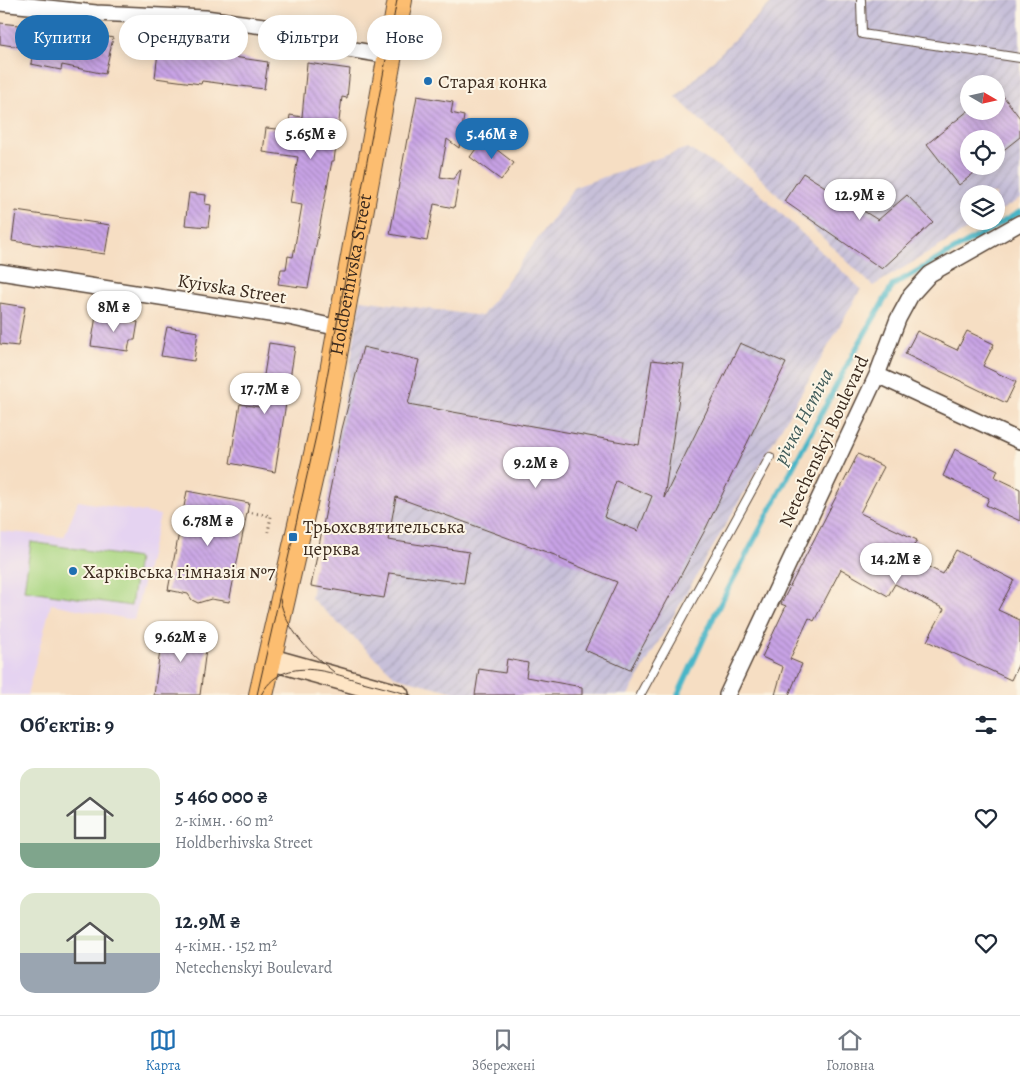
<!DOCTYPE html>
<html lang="uk">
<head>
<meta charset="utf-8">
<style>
  :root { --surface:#fff; --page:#f6f6f7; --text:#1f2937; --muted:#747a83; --line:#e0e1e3; --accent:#1f6fb2 }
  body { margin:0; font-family:Alegreya,serif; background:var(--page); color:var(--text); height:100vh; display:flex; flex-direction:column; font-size:19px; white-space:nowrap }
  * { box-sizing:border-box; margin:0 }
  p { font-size:16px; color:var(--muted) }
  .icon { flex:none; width:28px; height:28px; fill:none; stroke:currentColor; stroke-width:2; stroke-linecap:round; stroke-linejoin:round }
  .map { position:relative; height:695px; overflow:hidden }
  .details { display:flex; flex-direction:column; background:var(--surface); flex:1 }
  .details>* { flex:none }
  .top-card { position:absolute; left:15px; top:15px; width:500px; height:45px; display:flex; gap:10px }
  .needle { width:32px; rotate:99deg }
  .fabs { position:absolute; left:960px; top:75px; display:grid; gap:10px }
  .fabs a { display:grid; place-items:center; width:45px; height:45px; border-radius:50%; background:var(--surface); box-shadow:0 2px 12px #0003; font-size:25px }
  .price { position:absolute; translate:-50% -42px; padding:0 11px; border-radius:18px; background:#fff; color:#222; font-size:16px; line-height:32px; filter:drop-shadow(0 1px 2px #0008) }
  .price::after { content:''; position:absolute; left:50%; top:30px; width:15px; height:11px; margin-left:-8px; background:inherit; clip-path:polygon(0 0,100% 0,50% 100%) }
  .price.on { background:var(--accent); color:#fff }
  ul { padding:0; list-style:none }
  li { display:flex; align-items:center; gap:15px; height:125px; padding:0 20px }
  li span { display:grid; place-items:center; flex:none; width:140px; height:100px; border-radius:15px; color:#555 }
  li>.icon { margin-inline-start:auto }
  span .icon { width:60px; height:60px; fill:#fffc; stroke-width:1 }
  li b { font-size:21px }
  h2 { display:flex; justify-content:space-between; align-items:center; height:60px; padding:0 20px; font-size:21px }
  .pill { padding:0 18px; border-radius:22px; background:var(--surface); box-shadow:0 2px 12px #0003; font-size:18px; line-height:45px }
  .pill.on { background:var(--accent); color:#fff }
  .tab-bar { display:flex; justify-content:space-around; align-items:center; height:70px; border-top:1px solid var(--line); background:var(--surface); font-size:14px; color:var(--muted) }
  .tab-bar a { display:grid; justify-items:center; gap:2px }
  .tab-bar .on { color:var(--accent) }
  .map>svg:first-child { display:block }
  .built { fill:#e5d3f1 }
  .industrial { fill:url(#industrial-furrows); fill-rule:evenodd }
  .pitch { fill:#abd784; stroke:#738051 }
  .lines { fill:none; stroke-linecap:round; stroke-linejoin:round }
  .stream { stroke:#4ab6c7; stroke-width:5.5 }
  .building { fill:url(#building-back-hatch); fill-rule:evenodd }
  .lane-casing { stroke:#574537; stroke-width:10 }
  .street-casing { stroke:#574537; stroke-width:18 }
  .secondary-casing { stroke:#574537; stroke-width:24 }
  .primary-casing { stroke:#574537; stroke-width:26 }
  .path { stroke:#574537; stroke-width:3; stroke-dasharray:1 4; stroke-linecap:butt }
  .lane { stroke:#fff; stroke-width:8 }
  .street { stroke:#fff; stroke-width:15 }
  .secondary { stroke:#fee5c5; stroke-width:21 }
  .primary { stroke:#fcbd6f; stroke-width:24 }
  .tram { stroke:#3b2a1e; stroke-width:1 }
  .poi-dot { fill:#1f6fb2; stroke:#fcf5e5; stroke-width:2 }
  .labels { text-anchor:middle; stroke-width:4; stroke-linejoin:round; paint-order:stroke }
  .poi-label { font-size:19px; fill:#3b2a1e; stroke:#fcf5e5; text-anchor:start }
  .street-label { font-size:19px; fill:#3b2a1e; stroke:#fcf5e5 }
  .water-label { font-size:20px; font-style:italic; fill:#405b59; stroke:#fcf5e5 }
</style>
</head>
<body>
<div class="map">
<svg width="1020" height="695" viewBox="0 0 1020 695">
  <defs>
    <pattern id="industrial-furrows" width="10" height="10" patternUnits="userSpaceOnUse" patternTransform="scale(1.25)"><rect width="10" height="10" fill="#c7c0d9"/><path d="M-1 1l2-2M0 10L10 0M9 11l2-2" fill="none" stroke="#aca5ba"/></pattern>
    <pattern id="building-back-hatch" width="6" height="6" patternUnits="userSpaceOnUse" patternTransform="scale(1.25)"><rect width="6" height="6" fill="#c8a3e6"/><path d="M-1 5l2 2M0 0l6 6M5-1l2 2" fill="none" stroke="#a485ba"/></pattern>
  </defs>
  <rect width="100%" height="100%" fill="#fcf5e5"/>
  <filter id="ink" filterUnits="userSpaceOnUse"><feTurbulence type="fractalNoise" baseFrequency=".02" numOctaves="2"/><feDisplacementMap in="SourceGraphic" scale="10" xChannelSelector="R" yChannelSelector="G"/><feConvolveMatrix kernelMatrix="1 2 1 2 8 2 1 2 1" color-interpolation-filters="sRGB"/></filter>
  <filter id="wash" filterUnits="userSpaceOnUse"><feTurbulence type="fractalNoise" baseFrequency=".0096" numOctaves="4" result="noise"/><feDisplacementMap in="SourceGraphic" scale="20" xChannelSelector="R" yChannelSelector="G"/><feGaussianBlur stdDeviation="1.12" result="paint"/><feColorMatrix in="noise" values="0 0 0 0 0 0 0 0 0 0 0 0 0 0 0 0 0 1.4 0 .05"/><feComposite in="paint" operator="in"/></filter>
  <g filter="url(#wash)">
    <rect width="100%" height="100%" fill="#f6dec3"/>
    <path class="built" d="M 78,501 L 160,515 L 134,620 L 51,604 L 27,695 L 0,695 L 0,531 L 64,537 Z"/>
    <path class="industrial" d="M 774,0 L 1020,0 L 1020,199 L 996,213 L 996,194 L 969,194 L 969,221 L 982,221 L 873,286 L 676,97 ZM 969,84 L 996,84 L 996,111 L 969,111 ZM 969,139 L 996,139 L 996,166 L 969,166 Z
      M 687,148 L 753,187 L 861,289 L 628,695 L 466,695 L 396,677 L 311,598 L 361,300 L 482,316 L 575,187 Z"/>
    <path class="pitch" d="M 31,542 L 138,558 L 131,606 L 24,590 Z"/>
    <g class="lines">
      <path class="stream" d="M 678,695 L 716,612 L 853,354 L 893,285 L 1020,212"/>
    </g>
    <g id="blocks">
      <path class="building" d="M 0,23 L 37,27 L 73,33 L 74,29 L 113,38 L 105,74 L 62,65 L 61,70 L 31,64 L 33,49 L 0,44 Z
        M 159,43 L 206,49 L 205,53 L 268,62 L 264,89 L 202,81 L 201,84 L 155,78 Z
        M 307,63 L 350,69 L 347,98 L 342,97 L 334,161 L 332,161 L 308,288 L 278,284 L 281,269 L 286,269 L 288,256 L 293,257 L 302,205 L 290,203 L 298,157 L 263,152 L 266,128 L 288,130 L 290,115 L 302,117 Z
        M 997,88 L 1020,118 L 1020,137 L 996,156 L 996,139 L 969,139 L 969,166 L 983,166 L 959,185 L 927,144 L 969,110 L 996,111 Z
        M 417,96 L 453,102 L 451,113 L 464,116 L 459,148 L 447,139 L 440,177 L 453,179 L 461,169 L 454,208 L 434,204 L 427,241 L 390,234 L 407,139 L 409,139 Z
        M 483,139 L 514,163 L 501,180 L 470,157 Z
        M 803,173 L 878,220 L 907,195 L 933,222 L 882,269 L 784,201 Z
        M 189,193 L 206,195 L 205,204 L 211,205 L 208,227 L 185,225 Z
        M 16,211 L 110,225 L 105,254 L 12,241 Z
        M 0,303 L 25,307 L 18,346 L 0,344 Z
        M 96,316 L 138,322 L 135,340 L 130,340 L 128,351 L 91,346 Z
        M 167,327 L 198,332 L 194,361 L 161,356 Z
        M 917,331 L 957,350 L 967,331 L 994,344 L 983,366 L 1016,382 L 1006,403 L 905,354 Z
        M 269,343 L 295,347 L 275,472 L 230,463 L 240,404 L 259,407 Z
        M 740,343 L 786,363 L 704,532 L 630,670 L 585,650 L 617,582 L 560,559 L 560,557 L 396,497 L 388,540 L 469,552 L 464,583 L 389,573 L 384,598 L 311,586 L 342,429 L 363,347 L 419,360 L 408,404 L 639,445 L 652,360 L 684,364 L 664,498 ZM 616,481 L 652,496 L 638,531 L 604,517 Z
        M 955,449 L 998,470 L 995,477 L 1020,489 L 1020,521 L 986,505 L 989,498 L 943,476 Z
        M 858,454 L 884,467 L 860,513 L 917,540 L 908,557 L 943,574 L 956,550 L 1014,580 L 998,610 L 1020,620 L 1020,661 L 1011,680 L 927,641 L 944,609 L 895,584 L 888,596 L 841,569 L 814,621 L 809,618 L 790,659 L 802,664 L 789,695 L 775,695 L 783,667 L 762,657 L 786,606 L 781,604 Z
        M 187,491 L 249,503 L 229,602 L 211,599 L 198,603 L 192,600 L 188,594 L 168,590 Z
        M 163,628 L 208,634 L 200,695 L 154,695 Z
        M 507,659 L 528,663 L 526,677 L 582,687 L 582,695 L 475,695 L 479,669 L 505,673 Z"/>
    </g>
  </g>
  <g filter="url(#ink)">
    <use href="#blocks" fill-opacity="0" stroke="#574537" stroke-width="1"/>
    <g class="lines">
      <g class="lane-casing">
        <path id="lane" d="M 861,0 L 862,34 L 1020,58
          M 640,695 L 770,457"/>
      </g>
      <g class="street-casing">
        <path id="street" d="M 0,3 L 96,13 L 205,18 L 278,28 L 324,45 L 390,56
          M 0,272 L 289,317 L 339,328
          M 877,375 L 1020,441
          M 727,695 L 877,375 L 898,319 L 911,295 L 930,274 L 1020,223"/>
      </g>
      <g class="secondary-casing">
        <path id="secondary" d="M 269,659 L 398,695"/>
      </g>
      <g class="primary-casing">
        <g id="primary">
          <path id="s1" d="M 261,695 L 320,437 L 400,0"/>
        </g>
      </g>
      <path class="path" d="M 247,512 L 271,516 L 268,532"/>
      <use href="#lane" class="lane"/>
      <use href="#street" class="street"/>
      <use href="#secondary" class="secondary"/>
      <use href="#primary" class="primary"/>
      <path class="tram" d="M 280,599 C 285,629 311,654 334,672
        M 257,695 L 316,436 L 397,0
        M 261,695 C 282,655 326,671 359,681 C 376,686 394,690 411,695"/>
    </g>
  </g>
  <g class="poi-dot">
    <circle cx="428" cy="81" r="5"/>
    <rect x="288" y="532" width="10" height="10" rx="2.5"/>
    <circle cx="73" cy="571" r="5"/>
  </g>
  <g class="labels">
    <g class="poi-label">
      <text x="438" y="88">Старая конка</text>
      <text x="303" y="533">Трьохсвятительська<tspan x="303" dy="22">церква</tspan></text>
      <text x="83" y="578">Харківська гімназія №7</text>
    </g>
    <g class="street-label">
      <text dy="7" stroke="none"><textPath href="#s1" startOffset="430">Holdberhivska Street</textPath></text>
      <text transform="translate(232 288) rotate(9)" y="7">Kyivska Street</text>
      <text transform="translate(823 441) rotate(-65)" y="7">Netechenskyi Boulevard</text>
    </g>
    <g class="water-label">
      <text transform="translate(803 416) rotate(-62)" y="7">річка Нетіча</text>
    </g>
  </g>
</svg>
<div class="fabs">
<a><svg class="needle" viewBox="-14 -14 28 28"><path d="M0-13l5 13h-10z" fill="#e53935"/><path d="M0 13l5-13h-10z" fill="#747a83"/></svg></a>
<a><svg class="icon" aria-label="locate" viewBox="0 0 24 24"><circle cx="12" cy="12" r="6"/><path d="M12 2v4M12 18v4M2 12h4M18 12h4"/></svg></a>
<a><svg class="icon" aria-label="layers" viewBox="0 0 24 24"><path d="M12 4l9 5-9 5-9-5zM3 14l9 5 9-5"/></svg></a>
</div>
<b class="price" style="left:311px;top:160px">5.65M ₴</b>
<b class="price on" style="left:492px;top:160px">5.46M ₴</b>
<b class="price" style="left:860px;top:221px">12.9M ₴</b>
<b class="price" style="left:114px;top:333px">8M ₴</b>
<b class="price" style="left:265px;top:415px">17.7M ₴</b>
<b class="price" style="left:536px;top:489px">9.2M ₴</b>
<b class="price" style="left:208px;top:547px">6.78M ₴</b>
<b class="price" style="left:896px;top:585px">14.2M ₴</b>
<b class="price" style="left:181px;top:663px">9.62M ₴</b>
<div class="top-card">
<a class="pill on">Купити</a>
<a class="pill">Орендувати</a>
<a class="pill">Фільтри</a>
<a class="pill">Нове</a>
</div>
</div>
<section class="details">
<h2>Об’єктів: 9<svg class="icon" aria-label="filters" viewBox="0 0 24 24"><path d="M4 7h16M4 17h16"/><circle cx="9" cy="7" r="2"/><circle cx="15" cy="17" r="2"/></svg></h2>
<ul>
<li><span style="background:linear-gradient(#dfe7d0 75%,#7fa58c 0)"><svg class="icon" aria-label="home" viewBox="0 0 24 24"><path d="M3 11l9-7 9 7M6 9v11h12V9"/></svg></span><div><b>5 460 000 ₴</b><p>2-кімн. · 60 m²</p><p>Holdberhivska Street</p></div><svg class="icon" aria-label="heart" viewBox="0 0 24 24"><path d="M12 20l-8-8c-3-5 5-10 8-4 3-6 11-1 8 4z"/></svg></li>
<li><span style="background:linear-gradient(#dfe7d0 60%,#9aa5b1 0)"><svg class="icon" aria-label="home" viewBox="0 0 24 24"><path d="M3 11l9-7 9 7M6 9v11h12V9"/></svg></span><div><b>12.9M ₴</b><p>4-кімн. · 152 m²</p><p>Netechenskyi Boulevard</p></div><svg class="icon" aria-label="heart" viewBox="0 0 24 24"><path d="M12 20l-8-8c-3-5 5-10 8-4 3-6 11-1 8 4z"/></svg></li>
</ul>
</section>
<nav class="tab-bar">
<a class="on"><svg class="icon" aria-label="map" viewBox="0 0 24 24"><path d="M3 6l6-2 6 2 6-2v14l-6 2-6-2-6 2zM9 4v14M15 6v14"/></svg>Карта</a>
<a><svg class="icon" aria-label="saved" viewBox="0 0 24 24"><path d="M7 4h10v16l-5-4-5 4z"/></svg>Збережені</a>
<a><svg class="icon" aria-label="home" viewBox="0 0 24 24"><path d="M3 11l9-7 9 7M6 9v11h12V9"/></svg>Головна</a>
</nav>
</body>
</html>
